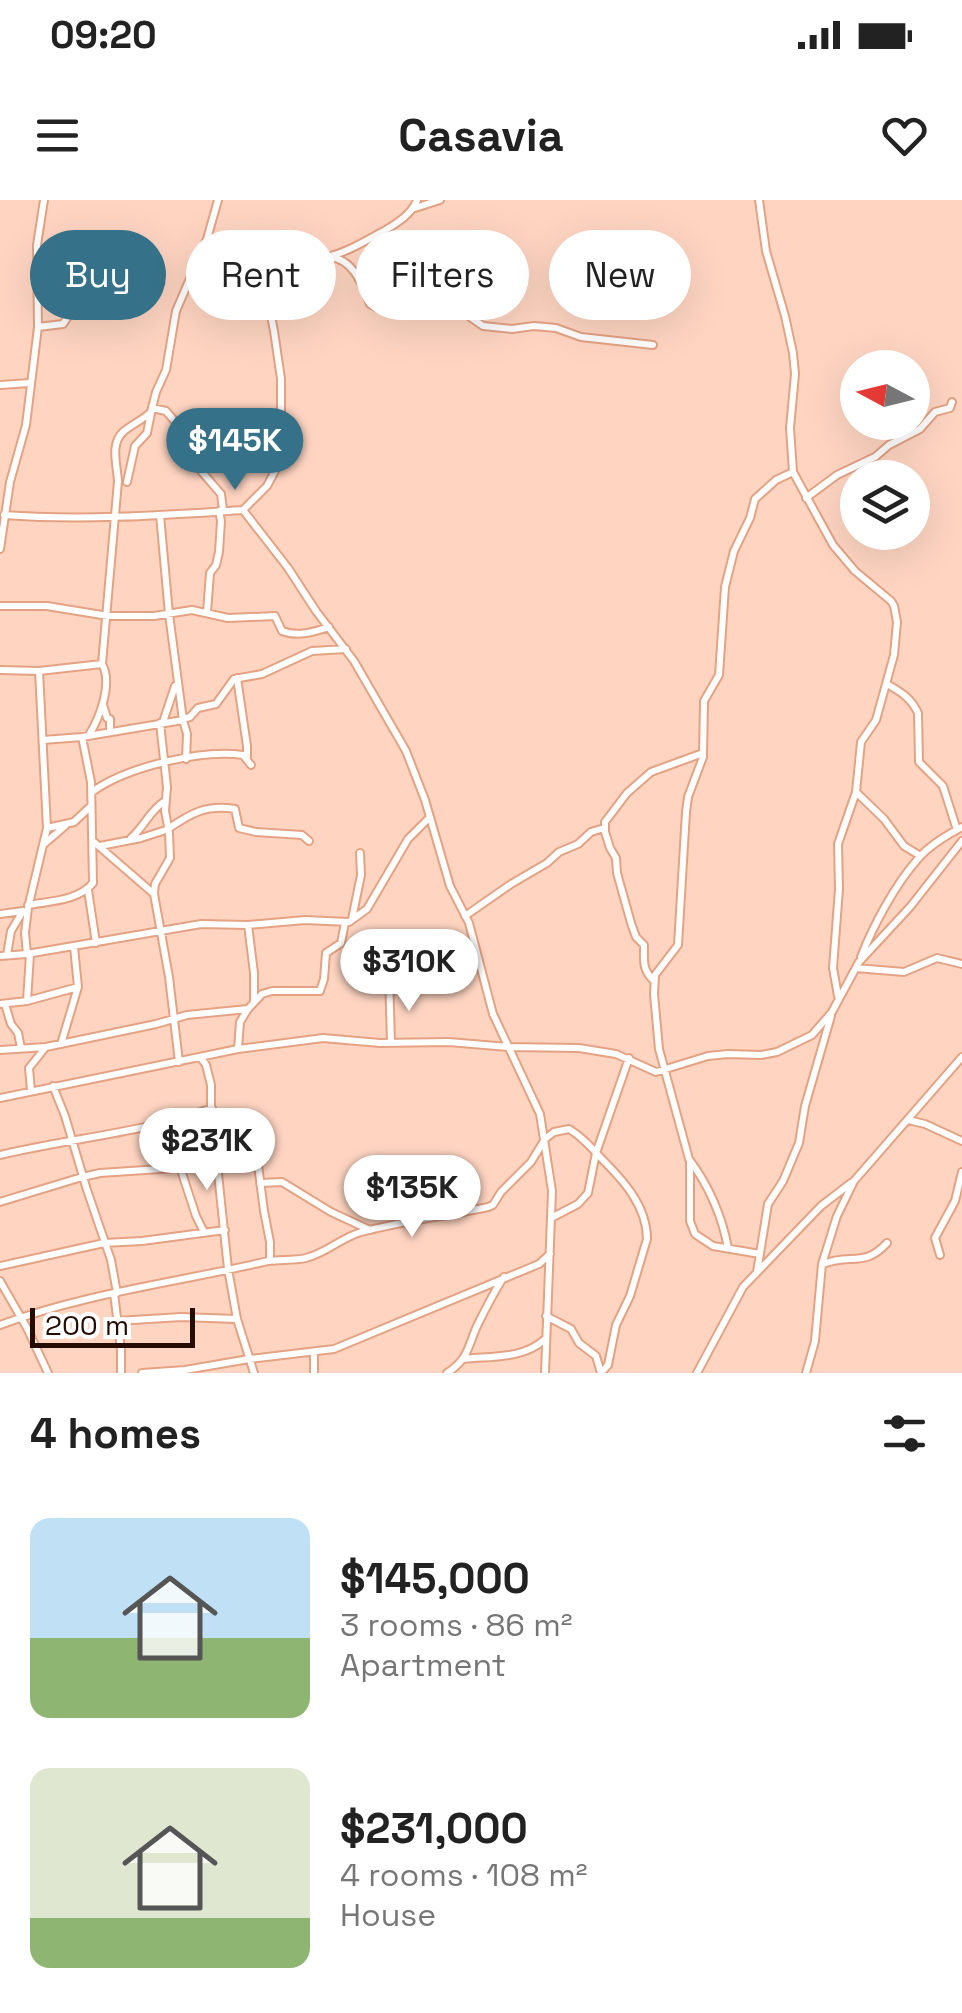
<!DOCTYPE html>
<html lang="en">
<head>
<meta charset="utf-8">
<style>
  :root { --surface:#fff; --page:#f2f2f2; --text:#222; --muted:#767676; --accent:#357188 }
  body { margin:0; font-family:"Space Grotesk",sans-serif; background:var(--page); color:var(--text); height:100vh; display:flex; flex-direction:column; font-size:38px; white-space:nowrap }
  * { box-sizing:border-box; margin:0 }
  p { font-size:32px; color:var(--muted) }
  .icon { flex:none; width:55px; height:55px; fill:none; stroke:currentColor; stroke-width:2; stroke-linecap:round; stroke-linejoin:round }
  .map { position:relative; height:1173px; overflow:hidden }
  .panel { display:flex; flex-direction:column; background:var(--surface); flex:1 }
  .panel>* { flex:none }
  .banner { position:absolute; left:30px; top:30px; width:902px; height:90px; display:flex; gap:20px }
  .needle { width:65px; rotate:277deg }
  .controls { position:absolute; left:840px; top:150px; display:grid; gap:20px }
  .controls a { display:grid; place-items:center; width:90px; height:90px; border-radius:50%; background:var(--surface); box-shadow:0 10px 40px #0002; font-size:50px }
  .scale { position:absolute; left:30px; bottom:25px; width:165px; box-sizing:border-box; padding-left:10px; border:5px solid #250d03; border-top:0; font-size:28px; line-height:35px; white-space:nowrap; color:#250d03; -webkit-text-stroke:8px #fff; paint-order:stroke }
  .price { position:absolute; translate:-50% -85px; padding:0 22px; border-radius:35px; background:#fff; color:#222; font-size:32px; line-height:65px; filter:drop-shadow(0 2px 5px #0008) }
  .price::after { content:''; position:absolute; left:50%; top:60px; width:30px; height:22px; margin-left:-15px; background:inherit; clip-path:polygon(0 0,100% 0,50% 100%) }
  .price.current { background:var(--accent); color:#fff }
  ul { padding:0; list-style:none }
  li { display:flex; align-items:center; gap:30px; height:250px; padding:0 30px }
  li span { display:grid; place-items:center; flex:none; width:280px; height:200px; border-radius:20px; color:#555 }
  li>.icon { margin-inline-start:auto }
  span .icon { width:120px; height:120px; fill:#fffc; stroke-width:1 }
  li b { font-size:42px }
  h2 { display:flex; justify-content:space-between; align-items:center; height:120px; padding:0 30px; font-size:42px }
  .tag { padding:0 35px; border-radius:45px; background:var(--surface); box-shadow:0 10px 40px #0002; font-size:35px; line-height:90px }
  .tag.current { background:var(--accent); color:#fff }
  .status { display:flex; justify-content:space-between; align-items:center; height:70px; padding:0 50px; background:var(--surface); direction:ltr }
  .status svg { height:28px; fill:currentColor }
  header { display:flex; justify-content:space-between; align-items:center; height:130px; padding:0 30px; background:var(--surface); font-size:45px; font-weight:600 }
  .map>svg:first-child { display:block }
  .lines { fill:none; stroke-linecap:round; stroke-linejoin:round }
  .minor-casing { stroke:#e4a283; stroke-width:10 }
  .minor { stroke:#fff; stroke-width:6 }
</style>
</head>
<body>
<div class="status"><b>09:20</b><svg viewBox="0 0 49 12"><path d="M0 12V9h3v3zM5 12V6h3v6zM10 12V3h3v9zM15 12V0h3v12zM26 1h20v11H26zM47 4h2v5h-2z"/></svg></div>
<header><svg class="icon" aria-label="menu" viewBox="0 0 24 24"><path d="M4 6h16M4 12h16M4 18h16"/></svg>Casavia<svg class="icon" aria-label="heart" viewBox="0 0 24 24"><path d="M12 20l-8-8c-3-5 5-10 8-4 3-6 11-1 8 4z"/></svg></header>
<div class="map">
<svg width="962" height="1173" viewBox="0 0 962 1173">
  <rect width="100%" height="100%" fill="#ffd5c2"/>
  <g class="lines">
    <g class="minor-casing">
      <path id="minor" d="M 759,0 L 766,51 L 785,116 L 793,153 L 795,174 L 790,228 L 793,272 L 833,345 L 855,371 L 891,401 L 894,406 L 897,422 L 894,455 L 876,520 L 861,542 L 856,592 L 838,644 L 839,689 L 833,768 L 838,796
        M 415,8 L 440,0
        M 208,40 L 213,58 L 225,75
        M 331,57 C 354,60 362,85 370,104 L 376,107 L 488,77 L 497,72 L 505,60
        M 189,84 C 234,68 282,69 327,57 C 348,52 365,41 384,31 C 397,23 412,14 417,0
        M 446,89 L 456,107 L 483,126 L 512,129 L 534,126 L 556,128 L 581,137 L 653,145
        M 38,127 L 63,124 L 73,109 L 90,106 L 110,74
        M 0,185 L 30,183
        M 152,208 L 166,211 L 178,225 L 190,258 L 221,294 L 223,310
        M 127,282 L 135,246 L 147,233 L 151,213
        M 806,298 L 837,275 L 875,257 L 889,245 L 920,229 L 935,212 L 950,208 L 952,202
        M 243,310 L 288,368 L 316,411 L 354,461 L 406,551 L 425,600 L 450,686 L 469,723 L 493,814 L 540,914 L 552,991 L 545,1173
        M 4,315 C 83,321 165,315 243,310 L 267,286 L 276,269 L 281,249 L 281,179 L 274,131 L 269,106 L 253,70
        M 160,315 L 169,414 L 183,520 L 187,534 L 186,559
        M 0,349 L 10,282 L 26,225 L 38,127 L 37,45 L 44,0
        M 0,406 L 47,406 L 108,416 L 154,416 L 192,410 L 228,418 L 275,416 L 282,431 C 297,437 314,432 329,427
        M 207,412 L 210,373 L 216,365 L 219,352 L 221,321 L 219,311
        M 0,470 L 39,471 L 102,464 L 118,281 C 117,265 110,244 123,232 C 132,224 143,220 151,212 L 156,192 L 166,170 L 176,111 L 207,39 L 218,0
        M 237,478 L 247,546 L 247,557
        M 887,484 C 901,492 911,498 918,513 L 919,562 L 943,586 L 957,630
        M 103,505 L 107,518 L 110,519 L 110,532
        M 183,519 L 190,517 L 198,508 L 216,504 L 234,479 L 262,474 L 312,451 L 346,449
        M 163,522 L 175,486
        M 160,523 L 167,587 L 165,611 L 169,632 L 170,658 L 155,684 L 154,694 L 169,777 L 179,862
        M 89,535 C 100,517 113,483 102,464
        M 43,540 L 82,537 L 183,520
        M 92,592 C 126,567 202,549 243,555 L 251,565
        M 856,592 L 884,619 L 904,646 L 919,655
        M 47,628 L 74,622 L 91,606
        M 168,629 C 191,613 207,604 235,609 L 239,628 L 256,632 L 302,635 L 309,641
        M 131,638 C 145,626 149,611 165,601
        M 94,642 L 154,694
        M 44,644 L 65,626
        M 100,646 L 141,638 L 169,629
        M 88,690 L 96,743
        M 28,705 C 50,701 78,701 93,683 L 91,582 L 82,537
        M 0,714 L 23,711
        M 465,716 L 511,684 L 547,663 L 559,652 L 578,644 L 591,632 L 604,628
        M 352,719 L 361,675 L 360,653
        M 248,725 L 254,773 L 254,801
        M 27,754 L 25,733 L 28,708 L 47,628 L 39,471
        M 7,755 L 11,731 L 23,711
        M 0,756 L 27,754 L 201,724 L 248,725 L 305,720 L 349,722 L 367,709 L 408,639 L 429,618
        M 861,757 C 873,726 895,685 917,660 C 928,646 947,635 962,627
        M 856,768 L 904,772 L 937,758 L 962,764
        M 653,780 C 642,769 644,760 644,745 L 636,737 L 631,723 L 617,673 L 616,658 L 610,648 L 605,632 L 605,622 L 627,593 L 651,572 L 703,553
        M 27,801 L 30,754
        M 0,804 L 27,801 L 78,787
        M 5,804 L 11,824 L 18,833 L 21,848
        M 391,843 L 389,773 L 391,770 L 401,768
        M 61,844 L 78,787 L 74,747
        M 238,849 L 240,822 L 248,809 L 262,794 L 272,791 L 320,791 L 324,779 L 326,753 L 341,743 L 345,723
        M 0,850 L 46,847 L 156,824 L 187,815 L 248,809
        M 201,858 L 206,865 L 211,885 L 211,939 L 217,964 L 228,1069 L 237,1119 L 254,1173
        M 53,886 L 65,916 L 87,990 L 111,1060 L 117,1093
        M 31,891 L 29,868 L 45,848
        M 0,898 L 238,849 L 323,838 L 380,843 L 449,842 L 508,847 L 579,848 L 616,854 L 656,872 L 708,856 L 728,854 L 761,855 L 777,852 L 812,835 L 832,812 L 859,762 L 910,707 L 962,641
        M 908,920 L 925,924 L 962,941
        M 0,955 C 70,938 144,933 212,908
        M 690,961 L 690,1021 L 695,1034 L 713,1046 L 760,1054
        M 180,967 L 196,1016 L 204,1032
        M 260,983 L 282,982 L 331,1012 L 370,1030
        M 0,1002 L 82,977 L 100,973 L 235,964 L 252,960 L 258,965 L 264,1011 L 270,1042 L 270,1061
        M 553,1017 L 578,1004 L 588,993 L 596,953 L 629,858
        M 728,1048 C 722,1016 709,986 689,959 L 659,849 L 654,794 L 655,775 L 678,745 L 686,612 L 688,597 L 703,557 L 704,501 L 719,475 L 725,387 L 734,351 L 750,318 L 755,299 L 776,280 L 793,272
        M 940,1055 L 935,1038 L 955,1001 L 962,972
        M 823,1064 C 851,1053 864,1068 887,1043
        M 0,1066 L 104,1043 L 142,1041 L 225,1030
        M 757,1072 L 768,1004 L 783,981 L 799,943 L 805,906 L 831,816
        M 0,1081 L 27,1128 L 48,1173
        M 114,1093 L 121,1150 L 121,1173
        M 546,1116 L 571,1129 L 579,1143 L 596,1156 L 601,1173
        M 117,1121 L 181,1117 L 237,1119
        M 0,1125 C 86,1093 179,1082 268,1061 C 280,1059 293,1061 306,1058 C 326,1053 341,1038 361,1032 C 403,1021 446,1016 488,1007 L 493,1005 L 501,992 L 531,962 L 545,939 L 554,932 L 569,929 C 581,936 590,946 599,956 C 622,979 647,1005 647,1039 L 630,1096 L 616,1125 L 608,1165 L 601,1173
        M 314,1152 L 314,1173
        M 464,1159 C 491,1156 523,1159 544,1140
        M 142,1173 L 185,1170 L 249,1159 L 334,1149 L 539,1064 L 550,1054
        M 447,1173 C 471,1158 468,1142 480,1120 C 487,1106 495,1090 504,1077
        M 697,1173 L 743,1087 L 821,1006 L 851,983
        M 806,1173 L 815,1141 L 822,1064 L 837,1016 L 854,981 L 962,857"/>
    </g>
    <use href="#minor" class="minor"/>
  </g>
</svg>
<div class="controls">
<a><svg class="needle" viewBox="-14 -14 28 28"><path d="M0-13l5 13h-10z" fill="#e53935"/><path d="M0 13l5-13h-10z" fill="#767676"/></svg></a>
<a><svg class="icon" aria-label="layers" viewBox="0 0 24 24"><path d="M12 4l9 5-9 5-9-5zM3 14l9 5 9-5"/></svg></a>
</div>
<div class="scale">200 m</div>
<b class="price current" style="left:235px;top:293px">$145K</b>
<b class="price" style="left:409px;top:814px">$310K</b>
<b class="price" style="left:207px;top:993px">$231K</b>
<b class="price" style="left:412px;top:1040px">$135K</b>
<div class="banner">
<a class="tag current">Buy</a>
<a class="tag">Rent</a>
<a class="tag">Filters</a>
<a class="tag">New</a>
</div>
</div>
<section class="panel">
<h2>4 homes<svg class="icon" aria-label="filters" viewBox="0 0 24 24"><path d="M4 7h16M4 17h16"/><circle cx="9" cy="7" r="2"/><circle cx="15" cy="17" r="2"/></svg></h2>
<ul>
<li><span style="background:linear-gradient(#bfe0f5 60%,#8fb573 0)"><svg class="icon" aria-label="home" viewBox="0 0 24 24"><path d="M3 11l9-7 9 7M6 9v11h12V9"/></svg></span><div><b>$145,000</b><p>3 rooms · 86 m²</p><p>Apartment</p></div></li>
<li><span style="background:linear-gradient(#dfe7d0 75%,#8fb573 0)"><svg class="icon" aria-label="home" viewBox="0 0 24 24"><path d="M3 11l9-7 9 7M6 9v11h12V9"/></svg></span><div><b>$231,000</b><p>4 rooms · 108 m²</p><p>House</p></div></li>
</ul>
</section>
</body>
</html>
